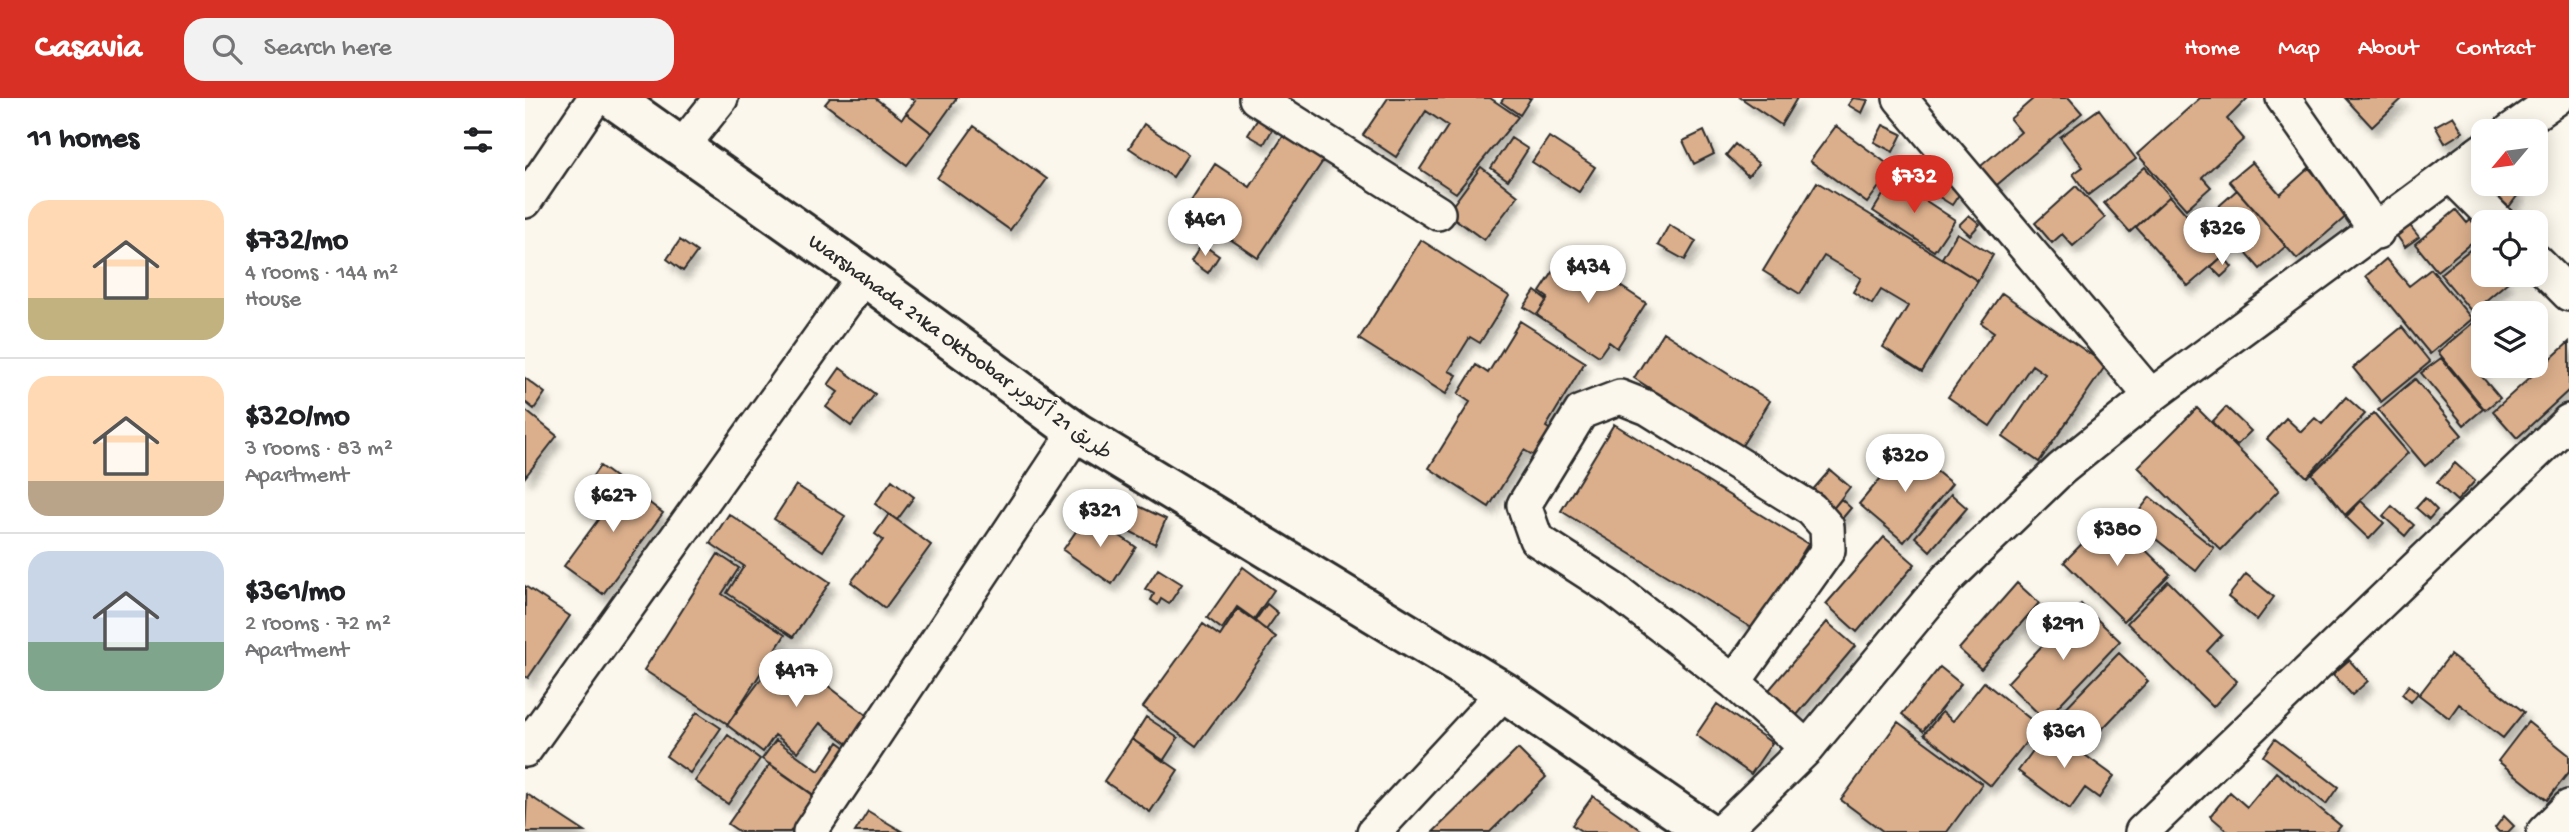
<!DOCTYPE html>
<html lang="en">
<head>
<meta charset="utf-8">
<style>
  :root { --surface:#fff; --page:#f2f2f2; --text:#202124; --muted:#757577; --line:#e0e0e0; --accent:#d93025 }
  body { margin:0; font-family:"Gochi Hand","Playpen Sans Arabic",sans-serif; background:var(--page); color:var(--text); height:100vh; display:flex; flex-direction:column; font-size:26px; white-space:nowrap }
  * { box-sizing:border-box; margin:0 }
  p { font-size:23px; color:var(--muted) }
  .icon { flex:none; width:38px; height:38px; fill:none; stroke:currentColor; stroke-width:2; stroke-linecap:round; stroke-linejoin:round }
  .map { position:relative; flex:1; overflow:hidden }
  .side { display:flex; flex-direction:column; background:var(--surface); width:525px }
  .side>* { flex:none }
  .needle { width:46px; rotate:241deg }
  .controls { position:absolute; left:1946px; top:21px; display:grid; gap:14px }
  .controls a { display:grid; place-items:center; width:77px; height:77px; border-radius:14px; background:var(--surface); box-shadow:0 4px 18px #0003; font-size:35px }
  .price { position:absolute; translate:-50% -60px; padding:0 16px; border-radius:24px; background:#fff; color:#222; font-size:23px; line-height:46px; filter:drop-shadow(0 2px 4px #0008) }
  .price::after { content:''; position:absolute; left:50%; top:42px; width:21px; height:16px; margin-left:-10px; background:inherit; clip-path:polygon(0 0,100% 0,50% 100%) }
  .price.on { background:var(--accent); color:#fff }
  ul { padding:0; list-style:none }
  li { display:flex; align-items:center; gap:21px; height:175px; padding:0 28px }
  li+li { border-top:2px solid var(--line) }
  li span { display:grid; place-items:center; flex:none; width:196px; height:140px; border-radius:21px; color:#555 }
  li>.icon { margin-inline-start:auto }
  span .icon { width:84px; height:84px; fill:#fffc; stroke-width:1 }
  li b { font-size:30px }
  h2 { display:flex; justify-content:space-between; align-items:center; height:84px; padding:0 28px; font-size:30px }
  header { display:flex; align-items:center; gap:42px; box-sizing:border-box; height:98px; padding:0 35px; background:var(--accent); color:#fff }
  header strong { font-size:33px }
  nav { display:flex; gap:38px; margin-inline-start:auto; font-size:24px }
  .search { width:490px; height:63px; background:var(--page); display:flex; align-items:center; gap:18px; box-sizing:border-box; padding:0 24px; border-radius:21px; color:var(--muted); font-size:26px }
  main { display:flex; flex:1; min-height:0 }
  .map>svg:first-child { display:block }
  .building { fill:#dbaf8c; stroke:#2b2b2b; stroke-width:2; filter:url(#shadow) }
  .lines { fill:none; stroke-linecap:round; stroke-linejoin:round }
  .street-casing { stroke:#2b2b2b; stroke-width:38 }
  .primary-casing { stroke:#2b2b2b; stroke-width:44 }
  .street { stroke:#fbf7ec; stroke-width:33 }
  .primary { stroke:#fbf7ec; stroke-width:38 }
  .labels { text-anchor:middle; stroke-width:7; stroke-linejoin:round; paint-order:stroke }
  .street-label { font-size:21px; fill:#2b2b2b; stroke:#fbf7ec }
</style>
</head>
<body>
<header>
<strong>Casavia</strong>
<div class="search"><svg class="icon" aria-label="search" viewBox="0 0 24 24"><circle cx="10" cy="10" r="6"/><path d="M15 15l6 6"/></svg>Search here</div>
<nav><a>Home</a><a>Map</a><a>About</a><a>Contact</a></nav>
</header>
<main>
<section class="side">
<h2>11 homes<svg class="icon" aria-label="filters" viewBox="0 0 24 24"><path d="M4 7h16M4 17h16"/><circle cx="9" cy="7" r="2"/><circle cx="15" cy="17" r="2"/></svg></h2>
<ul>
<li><span style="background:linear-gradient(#ffd9b3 70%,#c2b280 0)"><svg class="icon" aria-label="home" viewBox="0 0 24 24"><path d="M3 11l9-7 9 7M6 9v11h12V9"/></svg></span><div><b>$732/mo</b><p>4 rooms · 144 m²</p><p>House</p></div></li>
<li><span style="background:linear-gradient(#ffd9b3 75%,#b9a48a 0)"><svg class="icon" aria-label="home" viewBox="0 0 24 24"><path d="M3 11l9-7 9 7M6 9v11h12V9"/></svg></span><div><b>$320/mo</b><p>3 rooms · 83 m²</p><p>Apartment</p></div></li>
<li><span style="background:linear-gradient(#c9d6e8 65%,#7fa58c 0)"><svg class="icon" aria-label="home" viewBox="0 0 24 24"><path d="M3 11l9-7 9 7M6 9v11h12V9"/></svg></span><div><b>$361/mo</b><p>2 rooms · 72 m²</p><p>Apartment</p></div></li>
</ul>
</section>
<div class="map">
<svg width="2044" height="734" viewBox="0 0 2044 734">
  <defs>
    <filter id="shadow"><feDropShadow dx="4.5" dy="8" stdDeviation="3.5" flood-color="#0004"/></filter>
  </defs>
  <rect width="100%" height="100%" fill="#fbf7ec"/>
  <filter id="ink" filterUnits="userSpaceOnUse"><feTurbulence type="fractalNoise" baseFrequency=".0143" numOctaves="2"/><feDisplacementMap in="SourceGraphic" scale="14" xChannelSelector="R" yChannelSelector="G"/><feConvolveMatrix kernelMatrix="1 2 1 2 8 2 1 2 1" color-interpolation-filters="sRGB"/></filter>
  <g filter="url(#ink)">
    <path class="building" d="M 305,0 L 350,0 L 377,21 L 381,15 L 407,35 L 382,67 L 300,6 Z
      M 385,0 L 432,0 L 407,35 L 381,15 L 390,3 Z
      M 863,0 L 965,0 L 993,19 L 931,95 L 895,71 L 923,28 L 901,13 L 871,59 L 838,37 Z
      M 979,0 L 1006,0 L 995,17 L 976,4 Z
      M 1216,0 L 1272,0 L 1256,27 Z
      M 1328,0 L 1343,2 L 1337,15 L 1323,7 Z
      M 1509,0 L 1544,0 L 1557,15 L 1460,97 L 1444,78 L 1496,34 L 1485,21 Z
      M 1675,0 L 1723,0 L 1702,21 L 1719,41 L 1677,79 L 1686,89 L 1661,111 L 1612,56 Z
      M 1820,0 L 1878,0 L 1847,29 Z
      M 1574,11 L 1611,61 L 1563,97 L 1548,76 L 1558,69 L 1535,39 Z
      M 1928,18 L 1938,34 L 1920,45 L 1910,28 Z
      M 734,19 L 750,27 L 739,46 L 723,37 Z
      M 619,26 L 663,56 L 648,79 L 604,50 Z
      M 1358,27 L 1377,36 L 1368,54 L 1349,44 Z
      M 449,28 L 522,81 L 485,132 L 412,80 Z
      M 765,28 L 804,54 L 733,160 L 661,111 L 690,66 L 725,89 Z
      M 1311,28 L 1368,70 L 1342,105 L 1285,63 Z
      M 1179,33 L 1189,56 L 1169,66 L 1158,43 Z
      M 1024,39 L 1070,69 L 1054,94 L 1007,64 Z
      M 986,40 L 1003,51 L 983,82 L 966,70 Z
      M 1210,46 L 1234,66 L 1223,78 L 1201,57 Z
      M 1727,64 L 1755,96 L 1784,70 L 1824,116 L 1772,161 L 1704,83 Z
      M 956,69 L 993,98 L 959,142 L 922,115 Z
      M 1620,69 L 1645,98 L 1605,134 L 1579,105 Z
      M 1411,79 L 1435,95 L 1427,107 L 1403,92 Z
      M 1368,81 L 1430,122 L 1409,153 L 1348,113 Z
      M 1292,84 L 1453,183 L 1397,274 L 1358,249 L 1383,208 L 1356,192 L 1347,206 L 1328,194 L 1336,180 L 1299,158 L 1275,196 L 1238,173 Z
      M 1978,86 L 1984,86 L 1995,94 L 1984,109 L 1969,97 Z
      M 1551,88 L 1580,120 L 1548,148 L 1537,136 L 1527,145 L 1510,125 Z
      M 1712,92 L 1761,148 L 1735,171 L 1686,115 Z
      M 1645,98 L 1698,158 L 1663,188 L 1611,129 Z
      M 1931,112 L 1942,125 L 1954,115 L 1958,135 L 1912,173 L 1890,146 Z
      M 1444,117 L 1455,126 L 1445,137 L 1434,127 Z
      M 1883,125 L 1894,139 L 1880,149 L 1870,135 Z
      M 1144,127 L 1171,143 L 1160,162 L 1133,147 Z
      M 1432,135 L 1468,157 L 1453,183 L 1417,160 Z
      M 155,142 L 172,154 L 158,173 L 142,161 Z
      M 896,142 L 984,198 L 955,245 L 945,239 L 924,273 L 932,277 L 921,296 L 834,241 Z
      M 677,146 L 694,158 L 683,175 L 666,163 Z
      M 1952,146 L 1958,154 L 1958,177 L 1977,177 L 1983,184 L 1947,214 L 1915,176 Z
      M 1042,153 L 1121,205 L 1092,250 L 1084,244 L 1074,258 L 1012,217 L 1023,200 L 1015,194 Z
      M 1698,158 L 1707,169 L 1696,179 L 1686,169 Z
      M 1861,161 L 1884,188 L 1906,171 L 1947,221 L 1905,256 L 1841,178 Z
      M 1010,193 L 1022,202 L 1012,217 L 999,209 Z
      M 1477,195 L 1581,267 L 1514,364 L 1478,339 L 1520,276 L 1507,267 L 1465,328 L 1423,299 L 1469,234 L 1456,225 Z
      M 1956,218 L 1959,268 L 1952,273 L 1975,300 L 1960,312 L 1913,254 Z
      M 995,223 L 1060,264 L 1021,329 L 1027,333 L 1011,359 L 999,352 L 964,409 L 904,370 L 945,304 L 933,296 L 951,267 L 963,275 Z
      M 1877,229 L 1905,264 L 1856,304 L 1828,270 Z
      M 1138,234 L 1245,303 L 1216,349 L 1109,280 Z
      M 2044,244 L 2044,292 L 1992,340 L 1968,313 Z
      M 1916,260 L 1958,311 L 1939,327 L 1896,275 Z
      M 315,270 L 350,296 L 326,328 L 301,309 L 313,294 L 303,287 Z
      M 0,280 L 20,295 L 9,311 L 0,304 Z
      M 1890,281 L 1937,337 L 1900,368 L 1853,312 Z
      M 1821,299 L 1840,316 L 1782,379 L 1742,341 L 1761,320 L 1776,334 L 1790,320 L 1797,326 Z
      M 1701,309 L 1726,333 L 1711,348 L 1687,324 Z
      M 1672,310 L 1754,392 L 1696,452 L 1613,369 Z
      M 0,312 L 32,338 L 0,379 Z
      M 1849,315 L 1883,355 L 1820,417 L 1787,376 Z
      M 1089,326 L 1283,446 L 1230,532 L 1036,413 Z
      M 1382,349 L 1427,386 L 1379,444 L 1334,406 Z
      M 1930,365 L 1950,383 L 1932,403 L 1912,385 Z
      M 75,368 L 138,415 L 78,496 L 39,468 L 89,400 L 65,382 Z
      M 1305,372 L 1325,389 L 1306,413 L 1285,395 Z
      M 367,382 L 389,399 L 372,422 L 350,406 Z
      M 271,387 L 320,418 L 298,453 L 249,421 Z
      M 1426,396 L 1442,410 L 1405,453 L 1390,439 Z
      M 1625,399 L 1689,450 L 1671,473 L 1607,422 Z
      M 1900,400 L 1912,412 L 1904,421 L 1891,410 Z
      M 1316,401 L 1326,410 L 1316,422 L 1306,413 Z
      M 1836,403 L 1859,425 L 1844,441 L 1821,419 Z
      M 605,404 L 641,421 L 630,446 L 594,428 Z
      M 1867,408 L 1889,427 L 1880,438 L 1858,418 Z
      M 204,416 L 305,484 L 268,539 L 202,495 L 219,468 L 185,445 Z
      M 364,416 L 406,447 L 360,510 L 326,484 L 358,442 L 350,436 Z
      M 563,416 L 611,449 L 587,486 L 538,452 Z
      M 1585,417 L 1645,476 L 1599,523 L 1539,464 Z
      M 1359,439 L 1390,466 L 1332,534 L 1301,506 Z
      M 193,456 L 214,470 L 197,496 L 260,537 L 203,626 L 119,572 Z
      M 718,469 L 749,492 L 729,521 L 712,509 L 697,531 L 682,520 Z
      M 633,471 L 657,486 L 644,506 L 636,501 L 633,507 L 626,502 L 629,496 L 620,491 Z
      M 1721,476 L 1749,499 L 1732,522 L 1703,499 Z
      M 1643,483 L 1697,537 L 1682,553 L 1712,583 L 1688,609 L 1602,525 Z
      M 1492,485 L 1514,505 L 1456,571 L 1434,551 Z
      M 0,488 L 45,518 L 3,580 L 0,578 Z
      M 742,506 L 753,515 L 741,532 L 730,523 Z
      M 1556,506 L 1595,543 L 1520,622 L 1482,585 Z
      M 713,511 L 751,539 L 671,648 L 618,609 L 678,526 L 695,538 Z
      M 1302,524 L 1330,548 L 1272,617 L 1244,592 Z
      M 257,553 L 348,622 L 327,649 L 295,625 L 273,654 L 250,637 L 238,654 L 202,627 Z
      M 1594,555 L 1623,583 L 1560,649 L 1530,621 Z
      M 1925,557 L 1999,614 L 1978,640 L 1934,606 L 1924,620 L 1894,597 Z
      M 1824,562 L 1843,583 L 1827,597 L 1808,576 Z
      M 1415,569 L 1436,586 L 1398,633 L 1377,616 Z
      M 1459,584 L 1514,628 L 1466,688 L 1399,636 L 1417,614 L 1428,623 Z
      M 1884,587 L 1893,595 L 1886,604 L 1877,596 Z
      M 1192,606 L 1247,645 L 1226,676 L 1171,637 Z
      M 172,614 L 196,630 L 165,675 L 141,658 Z
      M 621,619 L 653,640 L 638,663 L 607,641 Z
      M 1373,624 L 1457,686 L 1422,734 L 1359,734 L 1316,702 Z
      M 2003,624 L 2044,657 L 2044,674 L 2022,702 L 1973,663 Z
      M 1524,631 L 1589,678 L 1574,700 L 1560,690 L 1545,711 L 1493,673 Z
      M 203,637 L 235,661 L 203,706 L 170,683 Z
      M 607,641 L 653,672 L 625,714 L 579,683 Z
      M 1750,641 L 1813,689 L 1801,706 L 1738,658 Z
      M 251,642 L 294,673 L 313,644 L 331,657 L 298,704 L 237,661 Z
      M 993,651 L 1021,679 L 965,734 L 908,734 Z
      M 245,666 L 293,700 L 265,734 L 215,734 L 203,726 Z
      M 1751,674 L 1816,728 L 1811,734 L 1704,734 L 1685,718 L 1705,694 L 1722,709 Z
      M 2,696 L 60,734 L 0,734 Z
      M 1068,698 L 1119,734 L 1058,734 L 1047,727 Z
      M 343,713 L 378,734 L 330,734 Z
      M 1979,718 L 1989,728 L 1983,734 L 1974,734 L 1970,730 Z"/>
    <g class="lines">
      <g class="street-casing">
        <path id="street" d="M 731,0 L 913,115
          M 1375,0 L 1626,298
          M 1758,0 L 1852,134
          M 1985,33 L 2032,0
          M 156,50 L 196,0
          M 1925,76 L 1973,124
          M 0,103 L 70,0
          M 2011,163 L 2044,196
          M 1209,584 L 1303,452 L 1302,429 L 1286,411 L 1123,310 L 1095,299 L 1056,314 L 999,407 L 1011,441 L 1090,492 L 1209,584 L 1282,650
          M 0,652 L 339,178
          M 285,734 L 551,334
          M 849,734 L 979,594
          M 1196,734 L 1282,650 L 1422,481 L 1536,371 L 1626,298 L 1958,52
          M 1617,734 L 2044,323
          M 2019,734 L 2044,709"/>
      </g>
      <g class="primary-casing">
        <path id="primary" d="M 87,0 L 339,178 L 551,334 L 979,594 L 1182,734"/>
      </g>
      <use href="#street" class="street"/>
      <use href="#primary" class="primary"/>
    </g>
  </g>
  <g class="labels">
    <g class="street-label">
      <text transform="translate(436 248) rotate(36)" y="7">Warshahada 21ka Oktoobar طريق 21 أكتوبر</text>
    </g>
  </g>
</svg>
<div class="controls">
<a><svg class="needle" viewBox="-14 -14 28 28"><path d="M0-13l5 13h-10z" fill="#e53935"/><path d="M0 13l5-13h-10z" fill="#757577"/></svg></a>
<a><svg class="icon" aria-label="locate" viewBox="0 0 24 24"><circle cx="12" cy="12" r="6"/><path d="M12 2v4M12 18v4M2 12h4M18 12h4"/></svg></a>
<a><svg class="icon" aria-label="layers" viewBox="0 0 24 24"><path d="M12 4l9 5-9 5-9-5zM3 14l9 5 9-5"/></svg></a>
</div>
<b class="price on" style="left:1389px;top:117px">$732</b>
<b class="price" style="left:680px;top:160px">$461</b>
<b class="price" style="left:1697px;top:169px">$326</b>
<b class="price" style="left:1063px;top:207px">$434</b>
<b class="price" style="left:1380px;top:396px">$320</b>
<b class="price" style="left:88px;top:436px">$627</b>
<b class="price" style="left:575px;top:451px">$321</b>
<b class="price" style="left:1592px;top:470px">$380</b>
<b class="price" style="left:1538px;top:564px">$291</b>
<b class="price" style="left:271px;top:611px">$417</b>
<b class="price" style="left:1539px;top:672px">$361</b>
</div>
</main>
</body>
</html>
